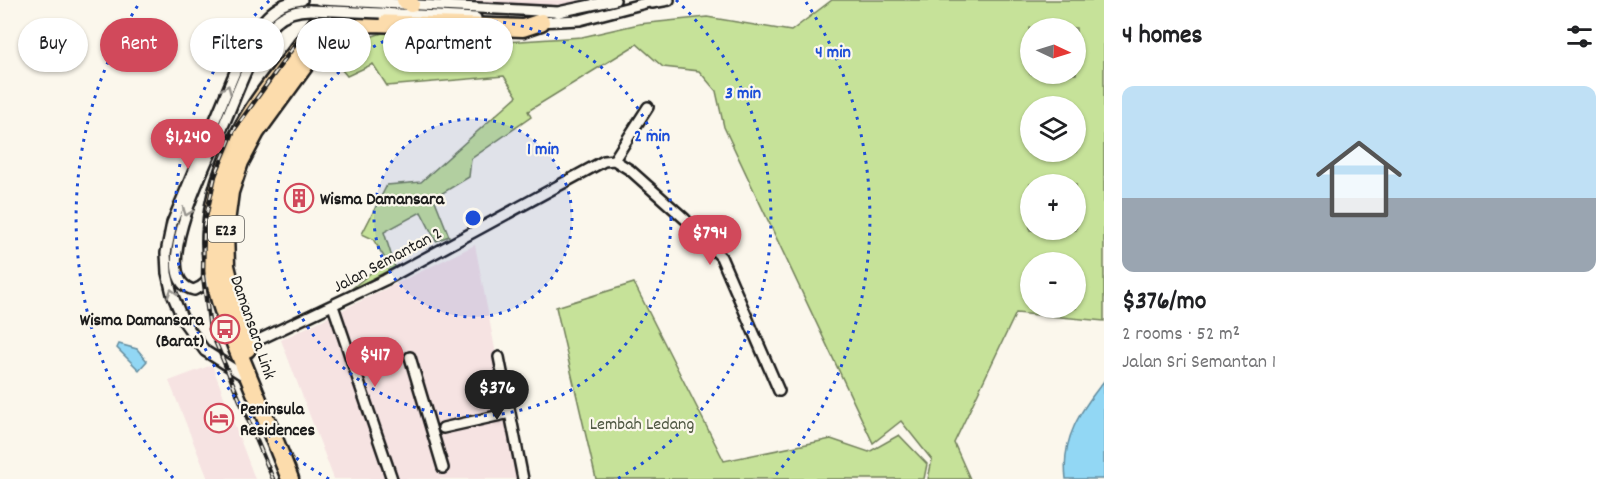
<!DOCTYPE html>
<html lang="en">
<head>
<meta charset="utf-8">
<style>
  :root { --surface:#fff; --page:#f6f6f6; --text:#202124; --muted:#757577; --accent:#d1495b }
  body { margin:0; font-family:Dekko,sans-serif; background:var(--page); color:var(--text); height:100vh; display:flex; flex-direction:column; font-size:22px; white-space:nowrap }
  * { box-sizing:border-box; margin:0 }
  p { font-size:20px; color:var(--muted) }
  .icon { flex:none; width:33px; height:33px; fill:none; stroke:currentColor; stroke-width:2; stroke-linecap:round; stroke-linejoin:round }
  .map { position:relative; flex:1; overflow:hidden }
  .details { display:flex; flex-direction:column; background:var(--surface); width:510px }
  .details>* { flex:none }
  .banner { position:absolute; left:18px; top:18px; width:570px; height:54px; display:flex; gap:12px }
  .needle { width:39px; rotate:94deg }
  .controls { position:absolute; left:1020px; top:18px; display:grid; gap:12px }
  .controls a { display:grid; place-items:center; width:66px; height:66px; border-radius:50%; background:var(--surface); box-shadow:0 2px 4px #0004; font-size:30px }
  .price { position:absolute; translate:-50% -51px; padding:0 14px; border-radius:21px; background:var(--accent); color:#fff; font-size:20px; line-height:39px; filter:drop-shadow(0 2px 3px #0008) }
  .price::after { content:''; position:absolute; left:50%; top:36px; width:18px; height:14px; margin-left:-9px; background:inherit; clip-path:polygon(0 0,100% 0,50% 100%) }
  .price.on { background:#222; color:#fff }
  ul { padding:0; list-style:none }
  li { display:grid; align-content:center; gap:12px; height:318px; padding:0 18px }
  li span { display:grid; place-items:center; height:186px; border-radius:12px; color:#555 }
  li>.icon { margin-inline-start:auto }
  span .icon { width:108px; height:108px; fill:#fffc; stroke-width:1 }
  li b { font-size:26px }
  h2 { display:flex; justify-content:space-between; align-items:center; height:72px; padding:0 18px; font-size:26px }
  .tag { padding:0 21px; border-radius:27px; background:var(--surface); box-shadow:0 2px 4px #0004; font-size:21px; line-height:54px }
  .tag.on { background:var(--accent); color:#fff }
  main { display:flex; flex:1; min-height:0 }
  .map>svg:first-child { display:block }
  .built { fill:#f6e3e2 }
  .green { fill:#c6e299; stroke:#717f5a; stroke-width:1.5; fill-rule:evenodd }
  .water { fill:#92d7f4; stroke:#638c9e; stroke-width:1.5 }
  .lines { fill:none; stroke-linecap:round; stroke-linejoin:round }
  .minor-casing { stroke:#1c1c1c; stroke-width:14 }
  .motorway-casing { stroke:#1c1c1c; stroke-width:21 }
  .minor { stroke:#fbf7ec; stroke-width:9 }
  .motorway { stroke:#fcdcac; stroke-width:16 }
  .rail-casing { stroke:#1c1c1c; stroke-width:4.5 }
  .rail { stroke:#fbf7ec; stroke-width:2; stroke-dasharray:7; stroke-linecap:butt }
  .minor-bridge-casing { stroke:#1c1c1c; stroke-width:14; stroke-linecap:butt }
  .minor-bridge { stroke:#fbf7ec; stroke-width:9 }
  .oneway { stroke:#97948e }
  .ring { fill:none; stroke:#1d4ed8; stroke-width:3; stroke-dasharray:3 6 }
  .labels { text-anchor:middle; stroke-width:4.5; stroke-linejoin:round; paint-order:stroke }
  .shield { fill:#fbf7ec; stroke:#5f5e5a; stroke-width:1.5 }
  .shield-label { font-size:16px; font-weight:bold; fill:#1c1c1c }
  .poi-label { font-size:18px; font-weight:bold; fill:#1c1c1c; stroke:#fbf7ec; text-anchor:start }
  .street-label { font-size:18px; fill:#1c1c1c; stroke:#fbf7ec }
  .park-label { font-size:18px; fill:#4f5742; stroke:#fbf7ec }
  .centre { fill:#1d4ed8; stroke:#fbf7ec; stroke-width:3 }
  .ring-label { font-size:18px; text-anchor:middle; font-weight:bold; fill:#1d4ed8; stroke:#fbf7ec; stroke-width:4.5; stroke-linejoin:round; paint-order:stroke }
</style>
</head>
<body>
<main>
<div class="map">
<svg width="1104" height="479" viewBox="0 0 1104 479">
  <rect width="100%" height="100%" fill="#fbf7ec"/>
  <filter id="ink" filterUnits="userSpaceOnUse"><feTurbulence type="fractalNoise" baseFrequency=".0167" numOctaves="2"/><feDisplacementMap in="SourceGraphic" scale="12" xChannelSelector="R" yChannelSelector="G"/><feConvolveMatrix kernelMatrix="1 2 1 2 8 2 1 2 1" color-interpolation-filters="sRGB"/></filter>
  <g filter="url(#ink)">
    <path class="built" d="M 441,0 L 590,0 L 562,7 Z
      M 475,245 L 520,479 L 334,479 L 281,340 Z
      M 212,365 L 255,479 L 208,479 L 169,381 Z"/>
    <path class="green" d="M 832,0 L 1104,0 L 1104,321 L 1016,313 L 954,443 L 970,479 L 928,479 L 932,460 L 901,421 L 873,443 L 724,127 L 716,91 L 699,71 L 663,67 L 637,44 L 528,111 L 531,117 L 471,159 L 469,177 L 434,198 L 449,236 L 436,241 L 421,212 L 384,232 L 395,267 L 349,291 L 386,260 L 373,239 L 362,234 L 387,185 L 421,182 L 517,96 L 504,76 L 387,86 L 373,64 L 347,76 L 336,63 L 357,41 L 392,30 L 505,42 L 582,37 L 639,24 L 707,17 L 791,31 ZM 1030,28 L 1076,28 L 1076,74 L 1030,74 ZM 1030,106 L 1076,106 L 1076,152 L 1030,152 ZM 1030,184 L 1076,184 L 1076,230 L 1030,230 ZM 1030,262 L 1076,262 L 1076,308 L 1030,308 Z
      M 634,283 L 724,461 L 831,439 L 869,452 L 899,435 L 927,464 L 924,479 L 596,479 L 556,307 Z"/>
    <path class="water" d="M 119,344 L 137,349 L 147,361 L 139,370 L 117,348 Z
      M 1104,381 L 1104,479 L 1066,479 C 1061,439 1080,411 1104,381 Z"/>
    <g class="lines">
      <g class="minor-casing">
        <path id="minor" d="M 381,3 L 558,12 L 615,0
          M 652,3 L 669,0
          M 380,13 L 476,18
          M 538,22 L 580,20 L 657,0
          M 614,160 L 630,170 L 685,219 L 721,257 L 779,391
          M 212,272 C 207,282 204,286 194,290 C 145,280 212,151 224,124 C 236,97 255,41 276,22 C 286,13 297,10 310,10
          M 333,306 L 392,479
          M 246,346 L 385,280 L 604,161 L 614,160 L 648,107
          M 410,357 L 443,468
          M 499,357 L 523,479
          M 246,377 L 205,351 L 184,322 L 172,294 L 167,273 L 166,253 L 172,223 L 245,48 C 258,25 273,2 302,0
          M 443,428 L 510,413"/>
      </g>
      <g class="motorway-casing">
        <path id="motorway" d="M 405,0 L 411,4
          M 320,60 C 334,42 350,28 372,23 L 523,28 L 541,22
          M 247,349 L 226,266 L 225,230 L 230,192 L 240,162 L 256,132 L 331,29 L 346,0
          M 290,479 C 277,445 263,412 249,378 C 230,331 207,281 211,230 C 213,193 226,159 243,127 C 268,81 307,46 331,0"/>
      </g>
      <use href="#minor" class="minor"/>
      <use href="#motorway" class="motorway"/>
      <g class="rail-casing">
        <path id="rail" d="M 273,479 L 210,329 L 203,276 L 204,226 L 215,176 L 234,130 L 310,24 L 323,0"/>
      </g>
      <use href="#rail" class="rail"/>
      <g class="minor-bridge-casing">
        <path id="minor-bridge" d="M 319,0 L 381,3
          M 310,10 L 380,13"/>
      </g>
      <use href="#minor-bridge" class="minor-bridge"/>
    </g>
    <defs><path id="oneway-chevron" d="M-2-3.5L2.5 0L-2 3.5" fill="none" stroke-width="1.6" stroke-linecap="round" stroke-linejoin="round" transform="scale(1.5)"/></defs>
    <g class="oneway">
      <use href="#oneway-chevron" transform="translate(227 89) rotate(-67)"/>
      <use href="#oneway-chevron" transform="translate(187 212) rotate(111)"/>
      <use href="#oneway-chevron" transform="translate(172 293) rotate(-106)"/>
    </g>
  </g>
  <circle cx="473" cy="218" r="99" fill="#1d4ed8" fill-opacity=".12"/>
  <g class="ring">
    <circle cx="473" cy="218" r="99"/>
    <circle cx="473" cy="218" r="198"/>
    <path d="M329 479A298 298 0 0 1 270 0M676 0A298 298 0 0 1 617 479"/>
    <path d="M173 478A397 397 0 0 1 140 2M806 2A397 397 0 0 1 773 478"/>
  </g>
  <defs>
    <g id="building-ring" transform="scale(1.5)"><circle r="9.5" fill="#fbf7ec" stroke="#d1495b" stroke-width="1.5"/><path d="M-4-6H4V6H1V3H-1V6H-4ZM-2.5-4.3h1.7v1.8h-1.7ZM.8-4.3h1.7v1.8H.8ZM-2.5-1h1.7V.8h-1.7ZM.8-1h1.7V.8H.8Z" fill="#d1495b"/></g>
    <g id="bus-ring" transform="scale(1.5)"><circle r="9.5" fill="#fbf7ec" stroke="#d1495b" stroke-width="1.5"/><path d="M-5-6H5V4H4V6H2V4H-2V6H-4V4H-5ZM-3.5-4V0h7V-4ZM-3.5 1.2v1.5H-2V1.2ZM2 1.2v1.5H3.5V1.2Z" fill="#d1495b"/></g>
    <g id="hotel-ring" transform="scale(1.5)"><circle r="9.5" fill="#fbf7ec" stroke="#d1495b" stroke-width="1.5"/><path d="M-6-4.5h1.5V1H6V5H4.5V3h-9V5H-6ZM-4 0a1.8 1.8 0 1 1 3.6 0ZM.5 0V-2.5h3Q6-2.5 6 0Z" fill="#d1495b"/></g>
  </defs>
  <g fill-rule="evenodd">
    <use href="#building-ring" x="299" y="198"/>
    <use href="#bus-ring" x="225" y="329"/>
    <use href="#hotel-ring" x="219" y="418"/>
  </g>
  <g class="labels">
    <rect class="shield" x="208" y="216" width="36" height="26" rx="4.5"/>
    <g class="shield-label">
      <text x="226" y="235">E23</text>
    </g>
    <g class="poi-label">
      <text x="320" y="204">Wisma Damansara</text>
      <text x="204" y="325" text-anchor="end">Wisma Damansara<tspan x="204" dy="21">(Barat)</tspan></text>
      <text x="240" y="414">Peninsula<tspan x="240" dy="21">Residences</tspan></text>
    </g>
    <g class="street-label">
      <text transform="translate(387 259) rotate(-28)" y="6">Jalan Semantan 2</text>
      <text transform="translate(254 327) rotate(71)" y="6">Damansara Link</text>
    </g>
    <g class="park-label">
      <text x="642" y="429">Lembah Ledang</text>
    </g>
  </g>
  <circle cx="473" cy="218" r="9" class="centre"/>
  <g class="ring-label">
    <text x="833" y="57">4 min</text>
    <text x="743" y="98">3 min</text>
    <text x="652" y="141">2 min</text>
    <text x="543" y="154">1 min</text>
  </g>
</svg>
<div class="controls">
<a><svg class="needle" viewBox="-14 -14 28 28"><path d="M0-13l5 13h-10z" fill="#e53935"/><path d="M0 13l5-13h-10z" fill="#757577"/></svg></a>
<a><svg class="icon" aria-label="layers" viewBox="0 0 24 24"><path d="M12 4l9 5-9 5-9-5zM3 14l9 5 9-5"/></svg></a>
<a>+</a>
<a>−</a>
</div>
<b class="price" style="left:188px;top:170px">$1,240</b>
<b class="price" style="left:710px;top:266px">$794</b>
<b class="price" style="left:375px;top:388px">$417</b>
<b class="price on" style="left:497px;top:421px">$376</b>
<div class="banner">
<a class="tag">Buy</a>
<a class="tag on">Rent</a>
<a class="tag">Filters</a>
<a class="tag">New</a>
<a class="tag">Apartment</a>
</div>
</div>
<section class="details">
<h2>4 homes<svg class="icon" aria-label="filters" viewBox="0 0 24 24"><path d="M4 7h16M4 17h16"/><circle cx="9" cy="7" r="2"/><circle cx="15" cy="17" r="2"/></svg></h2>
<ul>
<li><span style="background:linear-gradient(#bfe0f5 60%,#9aa5b1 0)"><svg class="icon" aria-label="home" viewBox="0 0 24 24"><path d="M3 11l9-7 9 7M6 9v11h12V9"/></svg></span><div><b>$376/mo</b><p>2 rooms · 52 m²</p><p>Jalan Sri Semantan 1</p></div></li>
</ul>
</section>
</main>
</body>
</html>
